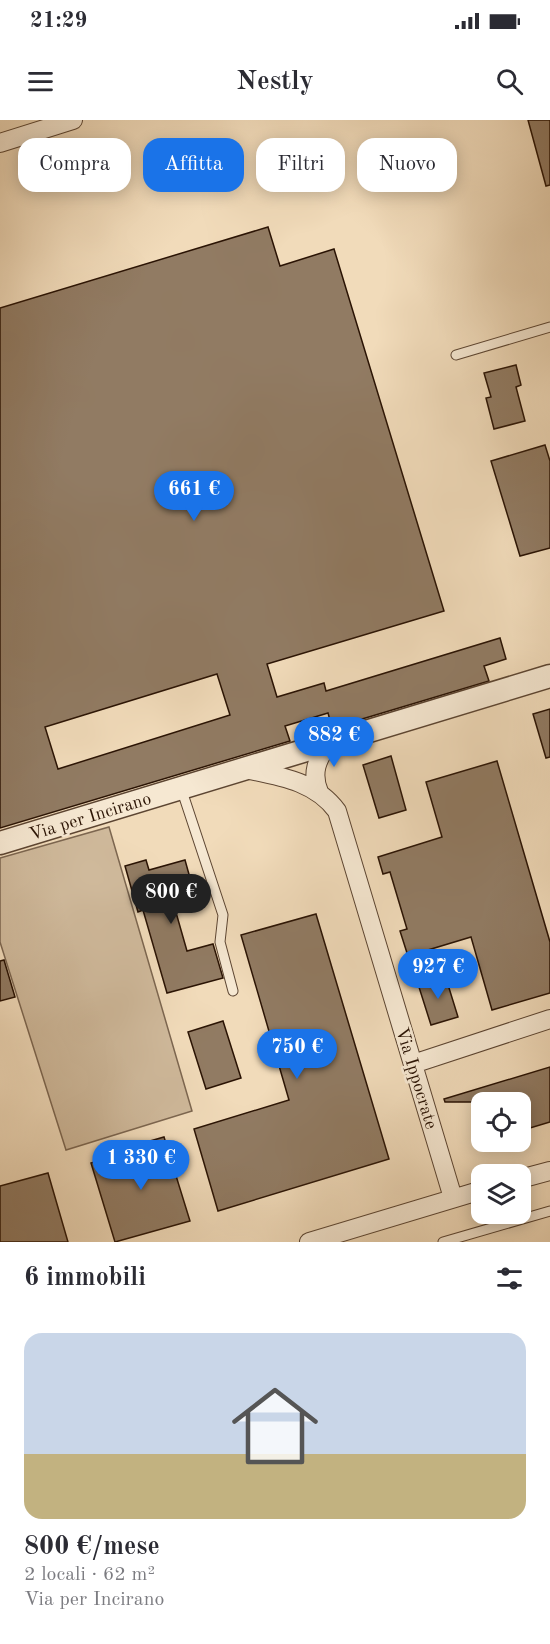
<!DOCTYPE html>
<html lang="it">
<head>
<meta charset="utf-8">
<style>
  :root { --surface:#fff; --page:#f7f7f7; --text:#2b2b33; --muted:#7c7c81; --accent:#1a73e8 }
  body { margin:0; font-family:"Old Standard TT",serif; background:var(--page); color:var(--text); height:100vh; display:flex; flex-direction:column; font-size:22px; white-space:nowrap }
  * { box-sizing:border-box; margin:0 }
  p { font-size:20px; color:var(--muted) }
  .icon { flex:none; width:33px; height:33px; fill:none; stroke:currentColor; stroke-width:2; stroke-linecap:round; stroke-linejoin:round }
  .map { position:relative; height:1122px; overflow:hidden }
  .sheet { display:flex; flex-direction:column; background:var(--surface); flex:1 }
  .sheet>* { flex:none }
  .top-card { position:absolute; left:18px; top:18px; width:514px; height:54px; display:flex; gap:12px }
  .fabs { position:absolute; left:471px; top:972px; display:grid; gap:12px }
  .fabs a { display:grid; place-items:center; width:60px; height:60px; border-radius:12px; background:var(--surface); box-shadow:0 3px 15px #0003; font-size:30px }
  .price { position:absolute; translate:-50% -51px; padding:0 14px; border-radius:21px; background:var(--accent); color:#fff; font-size:20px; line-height:39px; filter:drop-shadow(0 2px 3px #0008) }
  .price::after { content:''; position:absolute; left:50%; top:36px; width:18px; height:14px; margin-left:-9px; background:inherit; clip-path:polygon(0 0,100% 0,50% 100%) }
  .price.on { background:#222; color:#fff }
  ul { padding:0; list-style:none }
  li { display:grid; align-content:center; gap:12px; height:318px; padding:0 24px }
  li span { display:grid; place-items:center; height:186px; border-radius:18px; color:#555 }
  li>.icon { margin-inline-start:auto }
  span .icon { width:108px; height:108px; fill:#fffc; stroke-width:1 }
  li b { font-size:26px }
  h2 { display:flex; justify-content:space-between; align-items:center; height:72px; padding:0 24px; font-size:26px }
  .chip { padding:0 21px; border-radius:18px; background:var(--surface); box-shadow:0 3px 15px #0003; font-size:21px; line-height:54px }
  .chip.on { background:var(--accent); color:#fff }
  .status { display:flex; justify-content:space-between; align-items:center; height:42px; padding:0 30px; background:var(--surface); direction:ltr }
  .status svg { height:16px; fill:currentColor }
  header { display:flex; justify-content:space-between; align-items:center; height:78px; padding:0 24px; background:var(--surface); font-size:27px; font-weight:800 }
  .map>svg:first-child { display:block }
  .green { fill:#cfb99b; stroke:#7c6650; stroke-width:1.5 }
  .building { fill:#917b63; stroke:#2a1304; stroke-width:1.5; fill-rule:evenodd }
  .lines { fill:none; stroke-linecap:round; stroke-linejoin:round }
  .service-casing { stroke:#5c4532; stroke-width:11 }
  .minor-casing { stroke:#5c4532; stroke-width:20 }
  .tertiary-casing { stroke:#5c4532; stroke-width:25 }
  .service { stroke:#f6e8d2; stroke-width:9 }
  .minor { stroke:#f6e8d2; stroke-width:18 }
  .tertiary { stroke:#f6e8d2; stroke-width:22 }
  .labels { text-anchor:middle; stroke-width:5; stroke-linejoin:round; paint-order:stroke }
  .street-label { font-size:18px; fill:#2a1304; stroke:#f6e8d2 }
</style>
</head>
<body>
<div class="status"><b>21:29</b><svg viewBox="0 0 49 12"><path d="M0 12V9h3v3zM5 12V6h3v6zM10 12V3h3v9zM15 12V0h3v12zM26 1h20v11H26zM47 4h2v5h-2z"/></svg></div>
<header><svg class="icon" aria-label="menu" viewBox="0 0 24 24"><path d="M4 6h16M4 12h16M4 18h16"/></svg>Nestly<svg class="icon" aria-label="search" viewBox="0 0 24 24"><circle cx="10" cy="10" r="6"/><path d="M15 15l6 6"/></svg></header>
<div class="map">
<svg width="550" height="1122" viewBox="0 0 550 1122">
  <rect width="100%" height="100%" fill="#f1dbba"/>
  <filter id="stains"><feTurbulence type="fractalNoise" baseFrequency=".00333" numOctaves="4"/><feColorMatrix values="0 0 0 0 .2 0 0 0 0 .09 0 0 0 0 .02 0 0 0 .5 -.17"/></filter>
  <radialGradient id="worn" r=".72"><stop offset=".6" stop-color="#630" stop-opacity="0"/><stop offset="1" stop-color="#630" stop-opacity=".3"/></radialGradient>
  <path class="green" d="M 109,707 L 192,991 L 66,1030 L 0,822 L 0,738 Z"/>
  <path class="building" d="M 528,0 L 550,0 L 550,65 L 546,66 Z
    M 268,107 L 280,146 L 334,129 L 444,491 L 267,544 L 277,577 L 324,563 L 326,571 L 500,518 L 506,539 L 484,546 L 489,561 L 332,608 L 328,593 L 285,606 L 290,621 L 0,708 L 0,188 ZM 217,554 L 230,595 L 58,649 L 45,607 Z
    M 516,245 L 521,265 L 516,267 L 525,301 L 494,309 L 486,278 L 491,277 L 484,253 Z
    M 545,325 L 550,341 L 550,428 L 520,436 L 491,341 Z
    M 550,589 L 550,637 L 546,638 L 533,594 Z
    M 391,636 L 406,690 L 379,698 L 363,645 Z
    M 497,641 L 550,822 L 550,873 L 492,890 L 471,817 L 408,836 L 400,811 L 407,809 L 390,752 L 383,754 L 378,737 L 442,717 L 426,662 Z
    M 146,740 L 149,750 L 185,740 L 195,776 L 173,782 L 187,831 L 213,824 L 223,858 L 167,873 L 143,790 L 138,792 L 125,746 Z
    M 316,794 L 389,1039 L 218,1091 L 194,1009 L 289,980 L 241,815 Z
    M 4,840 L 15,877 L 0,881 L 0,841 Z
    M 445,855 L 458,897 L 431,905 L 418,864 Z
    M 223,901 L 241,958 L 206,969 L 188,912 Z
    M 550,947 L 550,1002 L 520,1011 L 520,982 L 445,982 L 444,979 Z
    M 164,1017 L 190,1101 L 115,1122 L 91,1043 L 130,1032 L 129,1027 Z
    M 48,1053 L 68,1122 L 0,1122 L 0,1066 Z"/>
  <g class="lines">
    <g class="service-casing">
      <path id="service" d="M 456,235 L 550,207
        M 181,668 L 223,795 L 220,822 L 233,871
        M 443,1122 L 550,1091"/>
    </g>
    <g class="minor-casing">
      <path id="minor" d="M 0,23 L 73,0
        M 245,649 C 279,656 315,661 337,691 L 453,1078
        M 319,672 C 311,653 317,639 329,623
        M 413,944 L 550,899
        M 520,1059 L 550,1051
        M 309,1122 L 482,1070"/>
    </g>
    <g class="tertiary-casing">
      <path id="tertiary" d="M 0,723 L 550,556"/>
    </g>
    <use href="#service" class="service"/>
    <use href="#minor" class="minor"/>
    <use href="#tertiary" class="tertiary"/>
  </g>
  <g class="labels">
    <g class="street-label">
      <text transform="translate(90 696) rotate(-17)" y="6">Via per Incirano</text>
      <text transform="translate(417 958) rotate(73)" y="6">Via Ippocrate</text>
    </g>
  </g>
  <rect width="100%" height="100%" filter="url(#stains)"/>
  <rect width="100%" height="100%" fill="url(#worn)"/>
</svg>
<div class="fabs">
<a><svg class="icon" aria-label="locate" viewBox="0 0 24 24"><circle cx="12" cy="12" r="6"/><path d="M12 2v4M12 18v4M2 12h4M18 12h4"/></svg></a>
<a><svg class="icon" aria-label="layers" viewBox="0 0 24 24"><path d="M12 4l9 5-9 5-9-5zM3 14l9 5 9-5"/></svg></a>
</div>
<b class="price" style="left:194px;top:402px">661 €</b>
<b class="price" style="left:334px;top:648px">882 €</b>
<b class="price on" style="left:171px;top:805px">800 €</b>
<b class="price" style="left:438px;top:880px">927 €</b>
<b class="price" style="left:297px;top:960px">750 €</b>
<b class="price" style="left:141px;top:1071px">1 330 €</b>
<div class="top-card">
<a class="chip">Compra</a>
<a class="chip on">Affitta</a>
<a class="chip">Filtri</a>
<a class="chip">Nuovo</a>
</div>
</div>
<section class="sheet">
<h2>6 immobili<svg class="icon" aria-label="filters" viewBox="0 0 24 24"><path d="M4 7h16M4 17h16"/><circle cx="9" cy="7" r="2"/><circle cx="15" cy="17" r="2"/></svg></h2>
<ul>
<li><span style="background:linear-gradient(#c9d6e8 65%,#c2b280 0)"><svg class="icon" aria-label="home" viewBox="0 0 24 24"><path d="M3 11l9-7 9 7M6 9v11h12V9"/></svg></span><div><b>800 €/mese</b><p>2 locali · 62 m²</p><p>Via per Incirano</p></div></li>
</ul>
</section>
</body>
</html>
